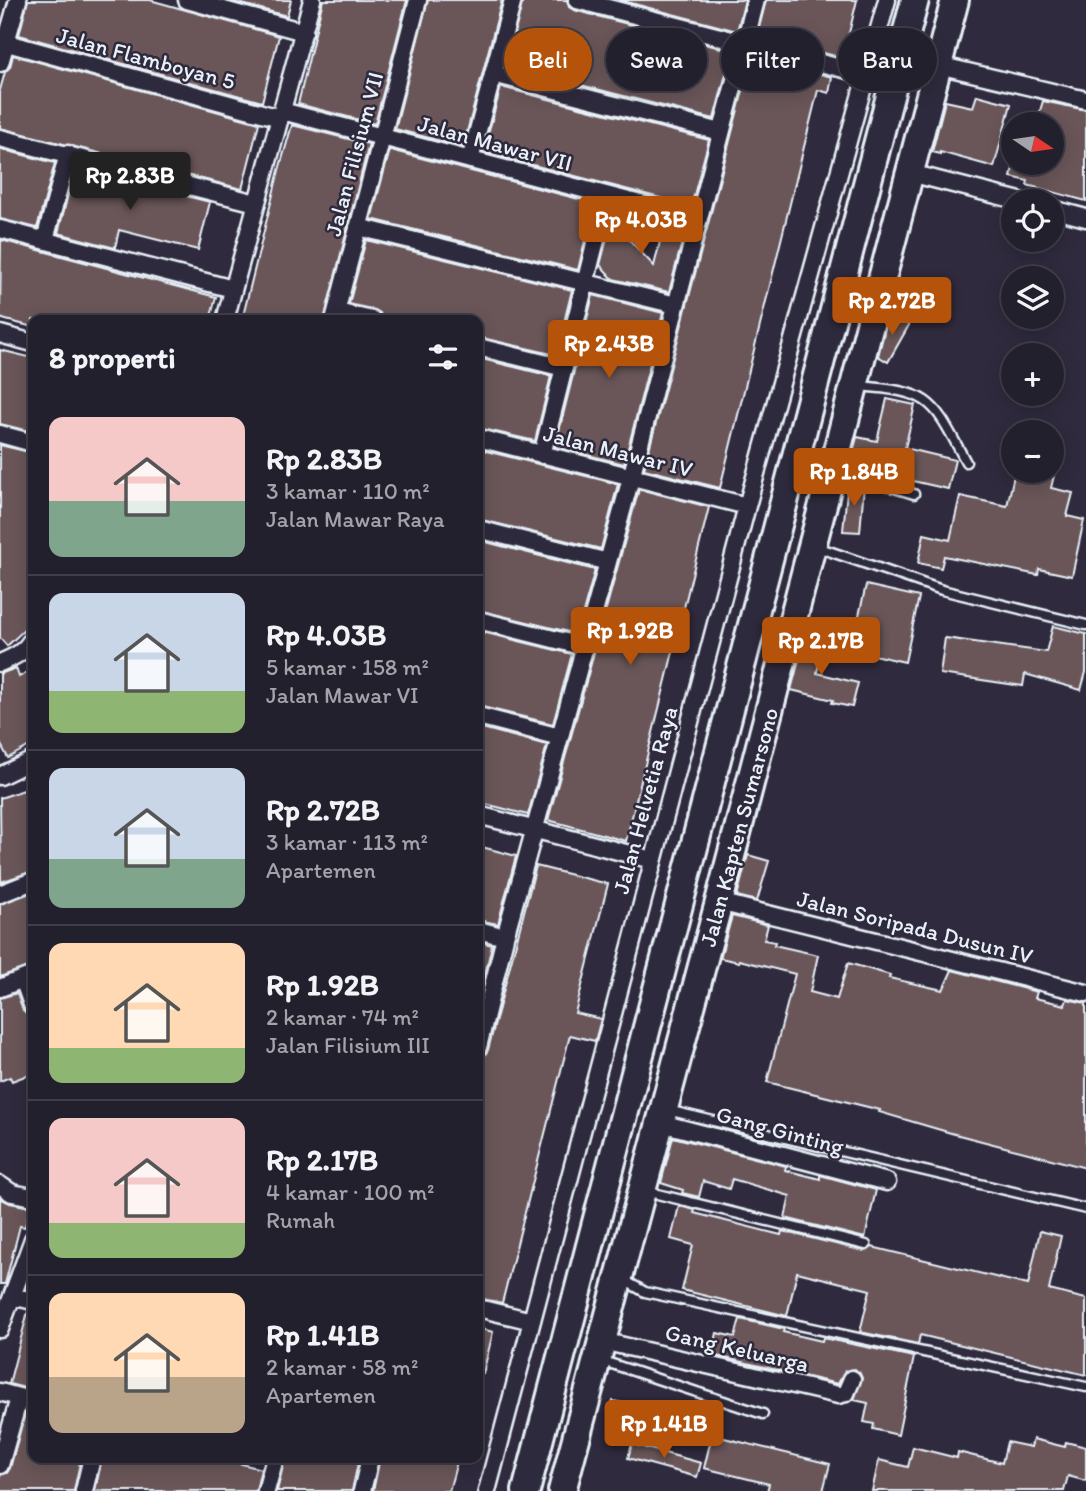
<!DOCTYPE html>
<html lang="id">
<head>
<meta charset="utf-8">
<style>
  :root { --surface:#23202e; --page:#2b2836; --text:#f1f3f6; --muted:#a3a3aa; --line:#403e4a; --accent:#b45309 }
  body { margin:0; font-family:Itim,sans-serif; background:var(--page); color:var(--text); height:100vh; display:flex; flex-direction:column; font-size:26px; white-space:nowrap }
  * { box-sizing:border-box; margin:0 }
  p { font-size:23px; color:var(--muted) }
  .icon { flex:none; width:38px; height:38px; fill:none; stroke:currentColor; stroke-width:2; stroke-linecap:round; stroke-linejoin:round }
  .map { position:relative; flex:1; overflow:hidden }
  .sheet { position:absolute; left:28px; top:315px; width:455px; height:1148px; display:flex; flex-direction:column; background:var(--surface); border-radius:14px; box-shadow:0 4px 18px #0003,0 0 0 2px var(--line) }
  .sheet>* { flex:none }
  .hud { position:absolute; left:504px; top:28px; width:476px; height:63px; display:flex; gap:14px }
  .needle { width:46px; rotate:103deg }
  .tools { position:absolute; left:1001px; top:112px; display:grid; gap:14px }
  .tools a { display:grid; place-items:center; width:63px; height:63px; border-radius:50%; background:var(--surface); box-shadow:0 4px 18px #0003,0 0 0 2px var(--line); font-size:35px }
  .price { position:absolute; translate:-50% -60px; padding:0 16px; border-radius:7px; background:var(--accent); color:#fff; font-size:23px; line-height:46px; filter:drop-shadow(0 2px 4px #0008) }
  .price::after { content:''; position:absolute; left:50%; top:42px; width:21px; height:16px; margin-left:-10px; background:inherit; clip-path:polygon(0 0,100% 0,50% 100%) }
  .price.current { background:#222; color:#fff }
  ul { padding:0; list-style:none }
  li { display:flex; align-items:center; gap:21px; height:175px; padding:0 21px }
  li+li { border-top:2px solid var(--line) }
  li span { display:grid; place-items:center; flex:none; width:196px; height:140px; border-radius:14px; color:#555 }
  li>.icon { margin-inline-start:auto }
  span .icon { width:84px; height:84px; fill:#fffc; stroke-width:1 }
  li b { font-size:30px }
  h2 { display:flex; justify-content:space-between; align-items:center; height:84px; padding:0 21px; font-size:30px }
  .pill { padding:0 24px; border-radius:32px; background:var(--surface); box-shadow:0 4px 18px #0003,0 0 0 2px var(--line); font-size:24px; line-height:63px }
  .pill.current { background:var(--accent); color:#fff }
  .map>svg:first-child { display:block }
  .building { fill:#6a5659; stroke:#e8f1f8; stroke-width:2 }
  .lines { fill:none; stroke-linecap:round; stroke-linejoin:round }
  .service-casing { stroke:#e8f1f8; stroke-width:13 }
  .minor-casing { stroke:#e8f1f8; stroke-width:21 }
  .trunk-casing { stroke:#e8f1f8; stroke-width:32 }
  .service { stroke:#2f2a3d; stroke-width:8 }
  .minor { stroke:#2f2a3d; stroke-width:16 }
  .trunk { stroke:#2f2a3d; stroke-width:26 }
  .labels { text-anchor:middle; stroke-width:5; stroke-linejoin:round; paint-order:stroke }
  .street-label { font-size:23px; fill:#e8f1f8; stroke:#2f2a3d }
</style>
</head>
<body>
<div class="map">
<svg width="1086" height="1491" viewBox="0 0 1086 1491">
  <rect width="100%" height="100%" fill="#2f2a3d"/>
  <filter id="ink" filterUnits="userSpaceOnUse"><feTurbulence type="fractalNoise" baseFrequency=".0143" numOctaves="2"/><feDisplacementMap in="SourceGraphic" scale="14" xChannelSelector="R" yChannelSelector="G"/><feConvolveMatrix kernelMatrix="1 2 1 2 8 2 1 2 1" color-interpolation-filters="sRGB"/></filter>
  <g filter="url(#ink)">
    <path class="building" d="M 28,0 L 150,0 L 279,36 L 262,102 L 19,35 Z
      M 227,0 L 291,0 L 287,16 Z
      M 323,0 L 407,0 L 375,124 L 298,104 Z
      M 428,0 L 502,0 L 463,147 L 395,129 Z
      M 523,0 L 567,0 L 569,7 L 574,10 L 732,51 L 714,119 L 506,66 Z
      M 619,0 L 745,0 L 737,31 Z
      M 766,0 L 857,0 L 843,58 L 757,36 Z
      M 13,55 L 259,123 L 242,189 L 0,128 L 0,90 L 5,72 L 10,67 Z
      M 752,56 L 832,77 L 829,93 L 818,90 L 720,488 L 644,469 Z
      M 501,87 L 709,140 L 691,206 L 483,152 Z
      M 977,95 L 1011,104 L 994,167 L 940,152 L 940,154 L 932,152 L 945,101 L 973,107 Z
      M 1043,101 L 1086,110 L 1086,201 L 1027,185 L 1028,181 L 1011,177 L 1014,163 L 1052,163 L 1052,124 L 1036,124 Z
      M 292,125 L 369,144 L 324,320 L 242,320 L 279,170 Z
      M 0,149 L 55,163 L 37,228 L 0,219 Z
      M 390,150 L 594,203 L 578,270 L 371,219 Z
      M 75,168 L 210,202 L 198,250 L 119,230 L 115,248 L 58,233 Z
      M 615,208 L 629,212 L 623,233 L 654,266 L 665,221 L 686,227 L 669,292 L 613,279 L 600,265 Z
      M 1,240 L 216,297 L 210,320 L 33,320 L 33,327 L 6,320 L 0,318 Z
      M 366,240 L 572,290 L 556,355 L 478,337 L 478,320 L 382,320 L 380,313 L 375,310 L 349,304 Z
      M 593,295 L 663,313 L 624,464 L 555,447 Z
      M 889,313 L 909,325 L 888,362 L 878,356 Z
      M 0,350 L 33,358 L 33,432 L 0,424 Z
      M 478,358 L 551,376 L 535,441 L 478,428 Z
      M 887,399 L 915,405 L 905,448 L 955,460 L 948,489 L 895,477 L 896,469 L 866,463 L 865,472 L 849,467 L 857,437 L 877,441 Z
      M 0,445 L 33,453 L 33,609 L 24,630 L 7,646 L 0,638 Z
      M 478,449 L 618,484 L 601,549 L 478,519 Z
      M 1015,471 L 1055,471 L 1051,488 L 1073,493 L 1067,516 L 1084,520 L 1072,576 L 1039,569 L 1038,575 L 944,556 L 941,568 L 918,563 L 924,534 L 950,540 L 960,496 L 1007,506 Z
      M 848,481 L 864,486 L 860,532 L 843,531 Z
      M 639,489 L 709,507 L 626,841 L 548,820 Z
      M 478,540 L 595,570 L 577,634 L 478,610 Z
      M 866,585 L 919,597 L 905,662 L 851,650 Z
      M 1053,626 L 1086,634 L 1086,672 L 1081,690 L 1025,674 L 1023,686 L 940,674 L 945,638 L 1046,652 Z
      M 478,631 L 572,654 L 553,724 L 478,706 Z
      M 805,637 L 823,641 L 817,673 L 858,683 L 852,707 L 832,703 L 833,700 L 791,690 Z
      M 16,668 L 19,677 L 33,668 L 33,744 L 8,758 L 0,743 L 0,674 Z
      M 478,727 L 547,745 L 528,815 L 478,802 Z
      M 33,787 L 33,824 L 29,826 L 33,837 L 33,871 L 1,882 L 0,798 Z
      M 478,846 L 516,856 L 498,924 L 478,920 Z
      M 748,855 L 769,861 L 757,901 L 737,896 Z
      M 536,866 L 608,884 L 575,1013 L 601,1019 L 595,1041 L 570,1035 L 502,1303 L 478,1298 L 478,1057 L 485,1055 L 488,1050 Z
      M 33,892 L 33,965 L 0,977 L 0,904 Z
      M 732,916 L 768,925 L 764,940 L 775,942 L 774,945 L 818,955 L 810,992 L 837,999 L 848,963 L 890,975 L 889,978 L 943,990 L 952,970 L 1037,992 L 1035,998 L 1065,1005 L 1067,999 L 1086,1003 L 1086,1168 L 951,1133 L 879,1112 L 880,1110 L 767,1082 L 795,974 L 739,960 L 739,962 L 720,958 Z
      M 478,941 L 492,945 L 478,1004 Z
      M 17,993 L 23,1011 L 27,1015 L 33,1017 L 33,1073 L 12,1081 L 10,1077 L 0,1081 L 0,998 Z
      M 673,1137 L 786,1166 L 785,1170 L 820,1179 L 820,1175 L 876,1190 L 865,1238 L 785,1218 L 790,1196 L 732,1179 L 729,1189 L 703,1181 L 699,1197 L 682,1193 L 683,1190 L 661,1183 Z
      M 0,1198 L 10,1203 L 30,1207 L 25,1227 L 20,1226 L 5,1284 L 0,1284 Z
      M 679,1206 L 695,1210 L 694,1213 L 781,1235 L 782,1231 L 864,1251 L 872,1247 L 1028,1285 L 1040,1231 L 1061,1236 L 1049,1290 L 1086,1299 L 1086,1375 L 920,1335 L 918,1344 L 860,1332 L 870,1290 L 797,1272 L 787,1316 L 682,1290 L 693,1245 L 671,1239 Z
      M 28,1311 L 33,1311 L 33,1390 L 9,1384 Z
      M 740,1319 L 784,1329 L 783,1332 L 822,1341 L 823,1338 L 914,1357 L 898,1435 L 873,1429 L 874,1424 L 864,1422 L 868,1403 L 854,1400 L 862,1378 L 855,1369 L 845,1371 L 838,1384 L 712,1355 L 717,1333 L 735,1337 Z
      M 478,1328 L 493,1332 L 483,1374 L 478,1373 Z
      M 613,1401 L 643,1407 L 640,1423 L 610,1416 Z
      M 26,1410 L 33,1411 L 33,1458 L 81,1458 L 74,1491 L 0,1491 L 0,1475 L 7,1473 L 10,1468 Z
      M 712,1435 L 830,1464 L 823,1491 L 767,1491 L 769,1484 L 704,1468 Z
      M 1033,1439 L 1065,1447 L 1066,1442 L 1086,1447 L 1086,1481 L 1068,1476 L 1064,1491 L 872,1491 L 879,1460 L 908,1467 L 913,1447 L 957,1458 L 958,1452 L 1002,1463 L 1007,1442 L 1031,1447 Z
      M 632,1444 L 701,1463 L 697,1477 L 628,1458 Z
      M 102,1458 L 219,1458 L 261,1469 L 256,1491 L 95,1491 Z
      M 285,1458 L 359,1458 L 352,1491 L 277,1491 Z
      M 380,1458 L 458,1458 L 449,1491 L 373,1491 Z"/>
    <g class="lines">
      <g class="service-casing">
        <path id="service" d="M 859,386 C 933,392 932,399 966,462
          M 835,470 L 914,494
          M 817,547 L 942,590 L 1086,625
          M 667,1110 L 1086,1209
          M 645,1191 L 866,1245
          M 622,1279 L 645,1292 L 1086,1387
          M 600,1360 L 763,1414"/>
      </g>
      <g class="minor-casing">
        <path id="minor" d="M 187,0 L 304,32
          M 577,0 L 867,75
          M 0,41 L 280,118
          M 0,63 L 18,0
          M 938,65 L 1086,100
          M 493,74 L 721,132
          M 282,111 L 698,219
          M 0,138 L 256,203
          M 470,160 L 513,0
          M 910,173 L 1020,201
          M 1052,209 L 1086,218
          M 358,227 L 676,305
          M 0,229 L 233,289
          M 45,240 L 68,154
          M 337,312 L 372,320
          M 225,320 L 312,0
          M 334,320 L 418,0
          M 0,334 L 33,343
          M 478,347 L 564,368
          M 0,434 L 33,443
          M 478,438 L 747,506
          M 542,455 L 607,196
          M 478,529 L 608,562
          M 478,620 L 585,647
          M 0,663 C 14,657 27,651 33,637
          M 478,716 L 560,737
          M 0,776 L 33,760
          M 478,815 L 653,860
          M 0,894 L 33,881
          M 719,902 L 1086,993
          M 478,930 L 505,937
          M 23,979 L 33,1007
          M 0,988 L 33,975
          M 478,1047 L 505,937 L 631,478 L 756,0
          M 661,1123 L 887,1182
          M 0,1185 L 12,1193 L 33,1197
          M 12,1296 L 33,1301
          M 478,1308 L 532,1321
          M 0,1329 L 33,1239
          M 602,1341 L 838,1395 L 846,1393 L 852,1379
          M 0,1392 L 33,1401
          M 0,1465 L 19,1398
          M 84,1491 L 92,1458
          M 266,1491 L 275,1458
          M 362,1491 L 370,1458
          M 487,1491 L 747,506 L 887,0"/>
      </g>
      <g class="trunk-casing">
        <path id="trunk" d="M 526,1491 L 915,0
          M 562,1491 L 719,902 L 955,0"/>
      </g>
      <use href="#service" class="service"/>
      <use href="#minor" class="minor"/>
      <use href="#trunk" class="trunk"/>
    </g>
  </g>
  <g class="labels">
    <g class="street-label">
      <text transform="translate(146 58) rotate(15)" y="8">Jalan Flamboyan 5</text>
      <text transform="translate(495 143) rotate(15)" y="8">Jalan Mawar VII</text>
      <text transform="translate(354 154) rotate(-75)" y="8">Jalan Filisium VII</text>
      <text transform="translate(618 451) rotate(14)" y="8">Jalan Mawar IV</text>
      <text transform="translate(645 800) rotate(-75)" y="8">Jalan Helvetia Raya</text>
      <text transform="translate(739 827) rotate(-75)" y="8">Jalan Kapten Sumarsono</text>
      <text transform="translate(915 927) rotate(14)" y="8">Jalan Soripada Dusun IV</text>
      <text transform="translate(780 1130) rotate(15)" y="8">Gang Ginting</text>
      <text transform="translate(737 1348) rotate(13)" y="8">Gang Keluarga</text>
    </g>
  </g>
</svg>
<div class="tools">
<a><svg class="needle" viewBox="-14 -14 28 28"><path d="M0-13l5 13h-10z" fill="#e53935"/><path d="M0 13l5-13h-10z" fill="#a3a3aa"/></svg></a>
<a><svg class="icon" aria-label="locate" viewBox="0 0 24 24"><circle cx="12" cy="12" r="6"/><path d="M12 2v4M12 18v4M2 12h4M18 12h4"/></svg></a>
<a><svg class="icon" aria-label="layers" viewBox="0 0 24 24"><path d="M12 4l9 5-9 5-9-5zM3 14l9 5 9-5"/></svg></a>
<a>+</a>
<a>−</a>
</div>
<b class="price current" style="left:130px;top:212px">Rp 2.83B</b>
<b class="price" style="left:641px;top:256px">Rp 4.03B</b>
<b class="price" style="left:892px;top:337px">Rp 2.72B</b>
<b class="price" style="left:609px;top:380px">Rp 2.43B</b>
<b class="price" style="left:854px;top:508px">Rp 1.84B</b>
<b class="price" style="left:630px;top:667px">Rp 1.92B</b>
<b class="price" style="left:821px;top:677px">Rp 2.17B</b>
<b class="price" style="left:664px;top:1460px">Rp 1.41B</b>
<div class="hud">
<a class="pill current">Beli</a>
<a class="pill">Sewa</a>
<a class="pill">Filter</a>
<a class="pill">Baru</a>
</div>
<section class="sheet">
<h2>8 properti<svg class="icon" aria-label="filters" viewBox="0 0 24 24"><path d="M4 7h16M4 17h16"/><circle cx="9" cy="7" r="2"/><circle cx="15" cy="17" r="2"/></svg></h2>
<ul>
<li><span style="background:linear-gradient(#f6c9c9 60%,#7fa58c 0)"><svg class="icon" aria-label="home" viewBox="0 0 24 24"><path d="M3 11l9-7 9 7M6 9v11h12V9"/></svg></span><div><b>Rp 2.83B</b><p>3 kamar · 110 m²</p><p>Jalan Mawar Raya</p></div></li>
<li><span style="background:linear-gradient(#c9d6e8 70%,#8fb573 0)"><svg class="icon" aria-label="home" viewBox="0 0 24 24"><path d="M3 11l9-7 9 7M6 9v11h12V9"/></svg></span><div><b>Rp 4.03B</b><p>5 kamar · 158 m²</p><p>Jalan Mawar VI</p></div></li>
<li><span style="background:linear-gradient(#c9d6e8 65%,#7fa58c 0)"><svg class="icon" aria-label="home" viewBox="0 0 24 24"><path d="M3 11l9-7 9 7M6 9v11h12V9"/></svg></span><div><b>Rp 2.72B</b><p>3 kamar · 113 m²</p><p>Apartemen</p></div></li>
<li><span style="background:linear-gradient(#ffd9b3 75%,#8fb573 0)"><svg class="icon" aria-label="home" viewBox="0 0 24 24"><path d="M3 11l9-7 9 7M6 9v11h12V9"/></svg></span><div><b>Rp 1.92B</b><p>2 kamar · 74 m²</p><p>Jalan Filisium III</p></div></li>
<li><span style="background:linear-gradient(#f6c9c9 75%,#8fb573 0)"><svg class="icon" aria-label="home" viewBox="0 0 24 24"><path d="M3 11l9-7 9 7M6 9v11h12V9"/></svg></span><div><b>Rp 2.17B</b><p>4 kamar · 100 m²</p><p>Rumah</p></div></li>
<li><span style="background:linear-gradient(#ffd9b3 60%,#b9a48a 0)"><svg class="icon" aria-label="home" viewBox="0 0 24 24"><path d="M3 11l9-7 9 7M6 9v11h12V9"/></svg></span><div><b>Rp 1.41B</b><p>2 kamar · 58 m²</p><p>Apartemen</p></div></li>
</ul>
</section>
</div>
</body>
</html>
